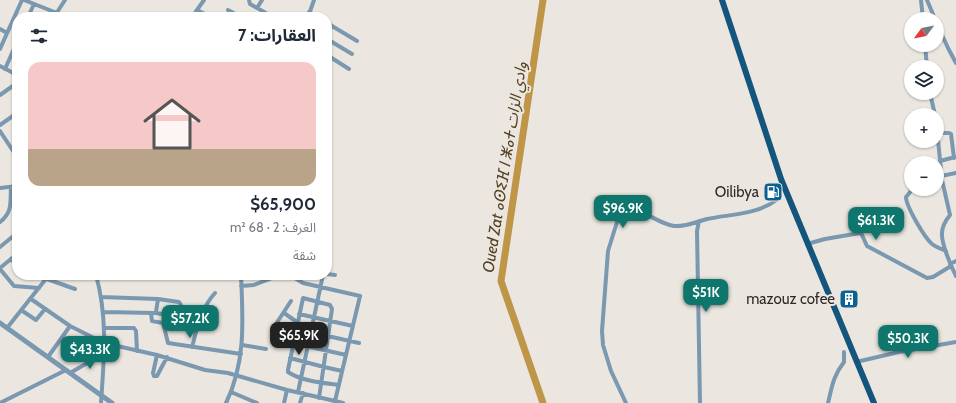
<!DOCTYPE html>
<html lang="ar">
<head>
<meta charset="utf-8">
<style>
  :root { --surface:#fff; --page:#f6f6f7; --text:#1f2937; --muted:#747a83; --line:#e0e1e3; --accent:#0f766e }
  body { margin:0; font-family:Cabin,"Noto Sans Arabic","Noto Sans Tifinagh",sans-serif; background:var(--page); color:var(--text); direction:rtl; height:100vh; display:flex; flex-direction:column; font-size:15px; white-space:nowrap }
  * { box-sizing:border-box; margin:0 }
  p { font-size:13px; color:var(--muted) }
  .icon { flex:none; width:22px; height:22px; fill:none; stroke:currentColor; stroke-width:2; stroke-linecap:round; stroke-linejoin:round }
  .map { position:relative; flex:1; overflow:hidden; direction:ltr }
  .drawer { position:absolute; left:12px; top:12px; width:320px; height:268px; display:flex; flex-direction:column; background:var(--surface); border-radius:16px; box-shadow:0 1px 3px #0004; direction:rtl }
  .drawer>* { flex:none }
  .needle { width:26px; rotate:238deg }
  .fabs { position:absolute; left:904px; top:12px; display:grid; gap:8px }
  .fabs a { display:grid; place-items:center; width:40px; height:40px; border-radius:50%; background:var(--surface); box-shadow:0 1px 3px #0004; font-size:20px }
  .price { position:absolute; translate:-50% -34px; padding:0 9px; border-radius:8px; background:var(--accent); color:#fff; font-size:13px; line-height:26px; filter:drop-shadow(0 1px 2px #0008) }
  .price::after { content:''; position:absolute; left:50%; top:24px; width:12px; height:9px; margin-left:-6px; background:inherit; clip-path:polygon(0 0,100% 0,50% 100%) }
  .price.active { background:#222; color:#fff }
  ul { padding:0; list-style:none }
  li { display:grid; align-content:center; gap:8px; height:212px; padding:0 16px }
  li+li { border-top:1px solid var(--line) }
  li span { display:grid; place-items:center; height:124px; border-radius:12px; color:#555 }
  li>.icon { margin-inline-start:auto }
  span .icon { width:72px; height:72px; fill:#fffc; stroke-width:1 }
  li b { font-size:17px }
  h2 { display:flex; justify-content:space-between; align-items:center; height:48px; padding:0 16px; font-size:17px }
  .map>svg:first-child { display:block }
  .lines { fill:none; stroke-linecap:round; stroke-linejoin:round }
  .river { stroke:#bf9548; stroke-width:7 }
  .minor { stroke:#7a98af; stroke-width:4 }
  .tertiary { stroke:#7a98af; stroke-width:5 }
  .primary { stroke:#13557d; stroke-width:6 }
  .labels { text-anchor:middle; stroke-width:4; stroke-linejoin:round; paint-order:stroke }
  .poi-label { font-size:15px; fill:#2d2b28; stroke:#ebe7e0; text-anchor:end }
  .water-label { font-size:16px; font-style:italic; fill:#53401f; stroke:#ebe7e0 }
</style>
</head>
<body>
<div class="map">
<svg width="956" height="403" viewBox="0 0 956 403">
  <rect width="100%" height="100%" fill="#ebe7e0"/>
  <g class="lines">
    <path class="river" d="M 543,0 L 501,281 L 543,403"/>
    <path class="minor" d="M 24,0 L 67,17
      M 249,0 L 250,4 L 273,17
      M 921,0 L 923,19
      M 927,0 L 935,19
      M 257,8 L 262,0
      M 197,10 L 211,17
      M 228,10 L 241,17
      M 309,12 L 317,17
      M 28,17 L 34,4
      M 54,17 L 65,0
      M 192,17 L 204,0
      M 308,17 L 314,0
      M 327,23 L 357,41
      M 937,24 L 948,48 L 956,63
      M 0,29 L 7,33
      M 327,33 L 331,26
      M 327,39 L 352,54
      M 925,45 L 927,67
      M 0,49 L 22,0
      M 327,55 L 349,69
      M 0,66 L 17,75
      M 5,69 L 17,42
      M 930,93 L 935,115
      M 0,95 L 17,83
      M 0,125 L 17,113
      M 908,129 L 911,129
      M 937,130 L 942,180 L 950,215 C 946,220 942,226 942,233 C 941,243 951,266 956,276
      M 0,131 L 17,157
      M 937,133 L 949,133 L 951,134 L 954,158
      M 940,161 L 955,157
      M 908,175 L 911,191 L 906,197 C 906,206 924,237 932,244 C 936,247 941,249 946,251
      M 941,176 L 956,173
      M 0,188 L 17,186
      M 699,221 L 697,231 L 700,403
      M 0,222 C 13,212 10,202 11,187
      M 807,244 L 825,239 L 860,233 L 862,235 L 867,246 L 927,278 L 933,277 L 951,266
      M 0,247 L 17,233
      M 11,259 L 17,266
      M 950,264 L 956,261
      M 0,268 L 17,254
      M 0,269 L 14,286 L 39,288
      M 327,274 L 335,275
      M 24,275 L 26,277
      M 96,275 C 108,318 104,359 101,403
      M 290,275 L 303,283 L 360,296 L 335,401 L 343,403
      M 47,279 L 75,289
      M 241,286 L 254,285 L 280,275
      M 101,297 L 158,299 L 156,312 L 154,313 L 104,312
      M 31,299 L 70,326 L 104,343 L 157,355 L 205,370 L 228,373 L 287,390 L 335,401 L 335,403
      M 21,310 L 36,320 L 45,309
      M 151,313 L 152,321 L 163,323 L 168,343 L 241,354
      M 155,313 L 177,316 L 181,305 L 179,302 L 158,299
      M 284,313 L 297,322
      M 299,314 L 353,326
      M 276,324 L 291,301
      M 7,328 L 49,275
      M 105,328 L 134,328 L 136,331 L 137,351
      M 296,329 L 359,343
      M 293,343 L 346,355
      M 242,345 L 266,349
      M 192,347 C 198,326 200,310 215,293
      M 157,355 L 153,373 L 154,376 L 157,376 L 167,357
      M 48,357 L 70,326
      M 290,358 L 324,367 L 342,371
      M 856,362 L 899,352 L 956,342
      M 70,373 L 103,354
      M 231,392 L 257,403
      M 298,392 L 323,275
      M 319,398 L 332,309 L 330,305 L 303,298 L 288,370 L 288,372 C 301,381 324,383 339,385
      M 0,403 L 66,370
      M 226,403 C 246,362 243,320 241,275
      M 284,403 L 287,390
      M 300,403 L 303,393
      M 626,403 L 611,371 L 603,345 L 602,331 L 608,251 L 617,222 L 629,206 L 632,205 C 642,212 662,224 674,226 C 685,227 696,222 707,219 C 731,214 757,215 778,199
      M 828,403 C 832,387 833,376 844,362 L 844,352"/>
    <path class="tertiary" d="M 0,323 L 112,403"/>
    <path class="primary" d="M 722,0 L 781,179 L 874,403"/>
  </g>
  <defs>
    <g id="fuel-square" transform="scale(1)"><rect x="-9" y="-9" width="18" height="18" rx="4" fill="#096292" stroke="#ebe7e0"/><path d="M-5.5-6h7V0h2V4h1.3V-2.5L3-4.5l.8-.8L6-3V5H2.5V1h-1V6h-7ZM-4.2-4.7v3.2H.2V-4.7Z" fill="#fff"/></g>
    <g id="building-square" transform="scale(1)"><rect x="-9" y="-9" width="18" height="18" rx="4" fill="#096292" stroke="#ebe7e0"/><path d="M-4-6H4V6H1V3H-1V6H-4ZM-2.5-4.3h1.7v1.8h-1.7ZM.8-4.3h1.7v1.8H.8ZM-2.5-1h1.7V.8h-1.7ZM.8-1h1.7V.8H.8Z" fill="#fff"/></g>
  </defs>
  <g fill-rule="evenodd">
    <use href="#fuel-square" x="773" y="192"/>
    <use href="#building-square" x="849" y="299"/>
  </g>
  <g class="labels">
    <g class="poi-label">
      <text x="759" y="197">Oilibya</text>
      <text x="835" y="304">mazouz cofee</text>
    </g>
    <g class="water-label">
      <text transform="translate(504 167) rotate(-81)" y="6">Oued Zat ⴰⵙⵉⴼ ⵏ ⵥⴰⵜ وادي الزات</text>
    </g>
  </g>
</svg>
<div class="fabs">
<a><svg class="needle" viewBox="-14 -14 28 28"><path d="M0-13l5 13h-10z" fill="#e53935"/><path d="M0 13l5-13h-10z" fill="#747a83"/></svg></a>
<a><svg class="icon" aria-label="layers" viewBox="0 0 24 24"><path d="M12 4l9 5-9 5-9-5zM3 14l9 5 9-5"/></svg></a>
<a>+</a>
<a>−</a>
</div>
<b class="price" style="left:623px;top:229px">$96.9K</b>
<b class="price" style="left:876px;top:241px">$61.3K</b>
<b class="price" style="left:706px;top:313px">$51K</b>
<b class="price" style="left:190px;top:339px">$57.2K</b>
<b class="price active" style="left:299px;top:356px">$65.9K</b>
<b class="price" style="left:908px;top:359px">$50.3K</b>
<b class="price" style="left:90px;top:370px">$43.3K</b>
<section class="drawer">
<h2>العقارات: 7<svg class="icon" aria-label="filters" viewBox="0 0 24 24"><path d="M4 7h16M4 17h16"/><circle cx="9" cy="7" r="2"/><circle cx="15" cy="17" r="2"/></svg></h2>
<ul>
<li><span style="background:linear-gradient(#f6c9c9 70%,#b9a48a 0)"><svg class="icon" aria-label="home" viewBox="0 0 24 24"><path d="M3 11l9-7 9 7M6 9v11h12V9"/></svg></span><div><b>$65,900</b><p>الغرف: 2 · 68 m²</p><p>شقة</p></div></li>
</ul>
</section>
</div>
</body>
</html>
